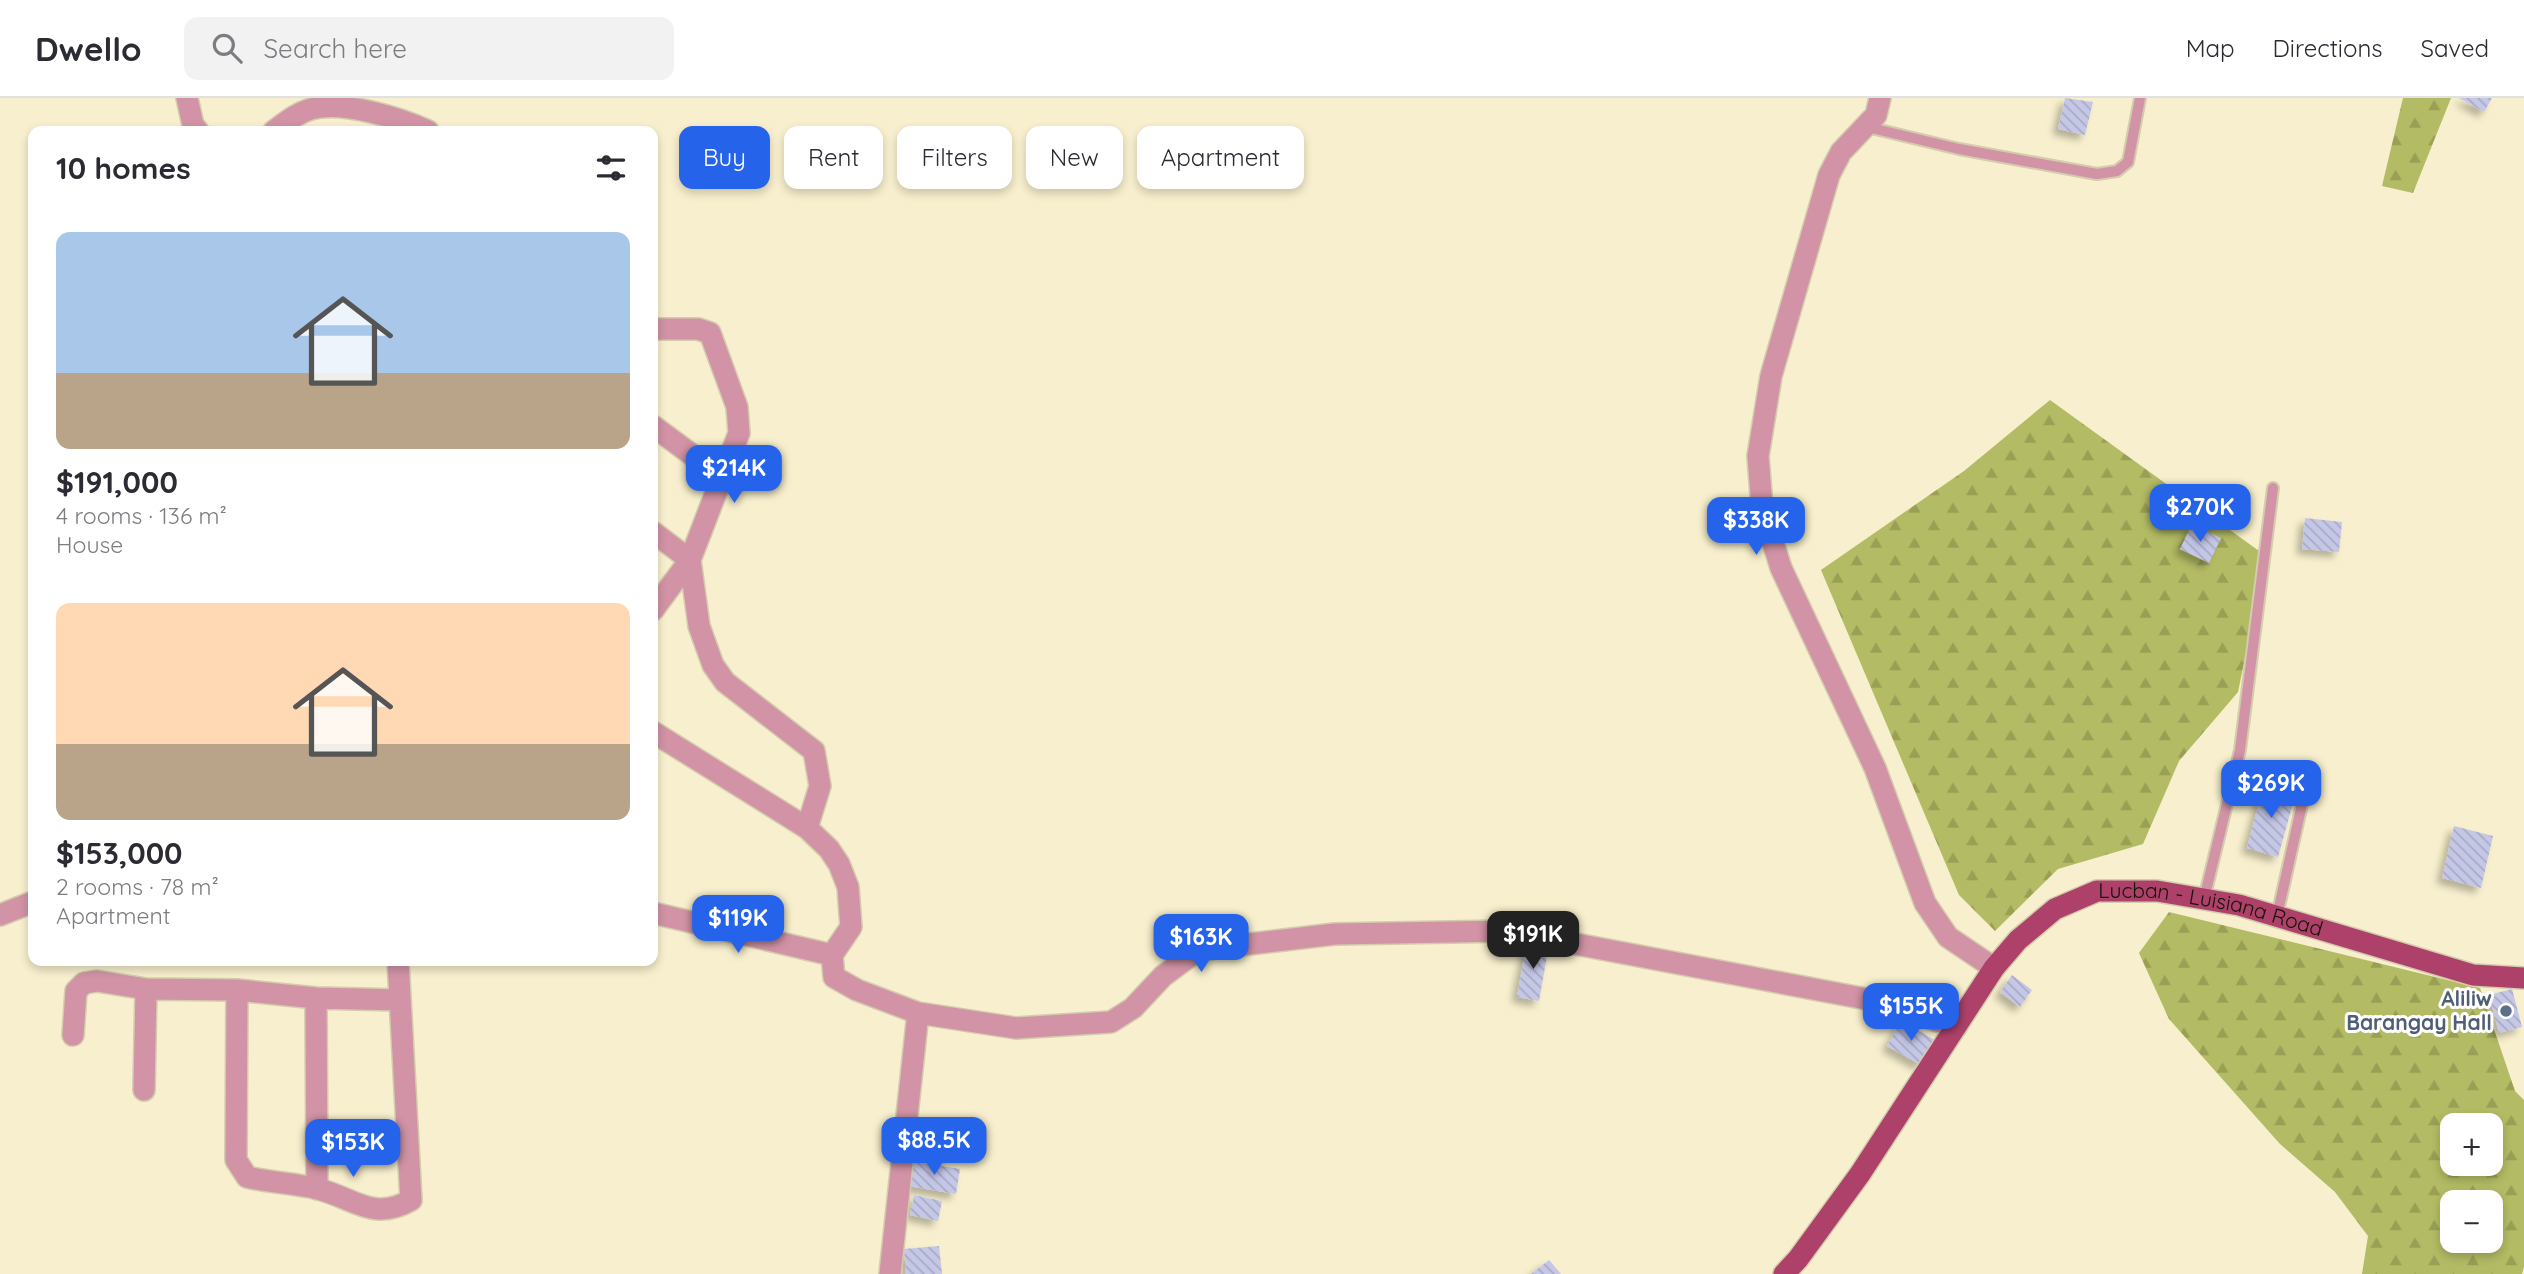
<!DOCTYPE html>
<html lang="en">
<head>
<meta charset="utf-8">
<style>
  :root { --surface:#fff; --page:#f2f2f3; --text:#2b2b33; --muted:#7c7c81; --line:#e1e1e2; --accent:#2563eb }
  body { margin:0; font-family:Quicksand,sans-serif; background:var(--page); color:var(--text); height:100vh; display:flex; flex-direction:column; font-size:26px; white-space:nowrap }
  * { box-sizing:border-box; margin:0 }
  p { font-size:23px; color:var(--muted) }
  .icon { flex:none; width:38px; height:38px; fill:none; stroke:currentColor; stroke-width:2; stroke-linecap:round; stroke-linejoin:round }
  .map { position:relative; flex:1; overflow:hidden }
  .sheet { position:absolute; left:28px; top:28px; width:630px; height:840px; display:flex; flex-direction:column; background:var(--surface); border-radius:14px; box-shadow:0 4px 10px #0003 }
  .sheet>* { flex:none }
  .banner { position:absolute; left:679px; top:28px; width:665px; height:63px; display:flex; gap:14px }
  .controls { position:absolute; left:2440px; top:1015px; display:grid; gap:14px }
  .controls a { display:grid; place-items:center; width:63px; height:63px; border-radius:14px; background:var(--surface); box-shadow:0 4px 10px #0003; font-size:35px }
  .price { position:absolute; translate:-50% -60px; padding:0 16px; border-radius:14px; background:var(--accent); color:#fff; font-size:23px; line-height:46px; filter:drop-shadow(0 2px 4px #0008) }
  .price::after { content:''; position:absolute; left:50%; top:42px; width:21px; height:16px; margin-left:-10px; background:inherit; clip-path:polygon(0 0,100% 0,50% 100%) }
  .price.current { background:#222; color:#fff }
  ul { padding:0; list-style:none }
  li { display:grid; align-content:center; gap:14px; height:371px; padding:0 28px }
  li span { display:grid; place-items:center; height:217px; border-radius:14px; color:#555 }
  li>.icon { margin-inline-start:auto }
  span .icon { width:126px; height:126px; fill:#fffc; stroke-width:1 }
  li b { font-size:30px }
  h2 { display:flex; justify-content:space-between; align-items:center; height:84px; padding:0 28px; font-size:30px }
  .tag { padding:0 24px; border-radius:14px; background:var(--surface); box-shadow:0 4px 10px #0003; font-size:24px; line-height:63px }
  .tag.current { background:var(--accent); color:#fff }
  header { display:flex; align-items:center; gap:42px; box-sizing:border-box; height:98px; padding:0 35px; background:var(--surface); border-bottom:2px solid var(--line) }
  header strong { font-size:33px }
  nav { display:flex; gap:38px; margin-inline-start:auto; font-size:24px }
  .search { width:490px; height:63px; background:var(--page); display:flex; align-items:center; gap:18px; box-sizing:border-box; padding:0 24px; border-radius:14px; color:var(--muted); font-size:26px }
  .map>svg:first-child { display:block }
  .forest { fill:url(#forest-firs); fill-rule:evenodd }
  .building { fill:url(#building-back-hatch); filter:url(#shadow) }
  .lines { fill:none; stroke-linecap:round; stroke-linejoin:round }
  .lane-casing { stroke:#d3ccad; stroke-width:14 }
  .street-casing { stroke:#d3ccad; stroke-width:24 }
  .primary-casing { stroke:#d3ccad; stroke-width:24 }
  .lane { stroke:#d193a5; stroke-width:10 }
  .street { stroke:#d193a5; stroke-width:21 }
  .primary { stroke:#ad4169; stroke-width:21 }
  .service-dot { fill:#5c6f8a; stroke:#fff; stroke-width:2.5 }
  .labels { text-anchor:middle; stroke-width:6; stroke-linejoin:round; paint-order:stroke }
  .street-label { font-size:21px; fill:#161307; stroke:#fff }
  .service-label { font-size:21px; font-weight:bold; fill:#4e5e75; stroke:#fff; text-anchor:end }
</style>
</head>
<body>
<header>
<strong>Dwello</strong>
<div class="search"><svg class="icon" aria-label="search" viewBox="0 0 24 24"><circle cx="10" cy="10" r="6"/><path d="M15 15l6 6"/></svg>Search here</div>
<nav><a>Map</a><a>Directions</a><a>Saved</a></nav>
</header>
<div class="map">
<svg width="2524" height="1176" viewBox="0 0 2524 1176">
  <defs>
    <pattern id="forest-firs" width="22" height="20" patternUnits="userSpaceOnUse" patternTransform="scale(1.75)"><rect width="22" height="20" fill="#b3bb64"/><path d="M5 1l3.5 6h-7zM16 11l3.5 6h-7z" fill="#99a055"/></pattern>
    <pattern id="building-back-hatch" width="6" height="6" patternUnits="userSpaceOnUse" patternTransform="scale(1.75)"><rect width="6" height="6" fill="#c5c7e7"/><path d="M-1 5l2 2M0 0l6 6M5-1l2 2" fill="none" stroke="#a8aac5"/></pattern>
    <filter id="shadow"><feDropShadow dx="-5.5" dy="5.5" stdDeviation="3.5" flood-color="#0004"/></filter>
  </defs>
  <rect width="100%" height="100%" fill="#f7efcd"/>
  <path class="forest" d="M 2403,0 L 2451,0 L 2413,95 L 2382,88 Z
    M 2050,302 L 2266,458 L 2238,594 L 2179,663 L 2143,746 L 2058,771 L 1995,833 L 1959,797 L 1821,472 L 1964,373 Z
    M 2169,814 L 2480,890 L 2515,993 L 2524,1002 L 2524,1169 L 2522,1176 L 2362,1176 L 2368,1138 L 2335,1094 L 2280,1046 L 2169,921 L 2139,855 ZM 2452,1027 L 2490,1027 L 2490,1066 L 2452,1066 ZM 2452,1104 L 2490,1104 L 2490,1143 L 2452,1143 Z"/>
  <path class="building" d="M 2065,0 L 2093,4 L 2085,37 L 2058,31 Z
    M 2459,0 L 2492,0 L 2484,14 Z
    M 2305,420 L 2342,424 L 2339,454 L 2302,451 Z
    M 2192,426 L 2221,440 L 2209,465 L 2180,451 Z
    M 2264,685 L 2296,694 L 2278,759 L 2247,750 Z
    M 2454,728 L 2493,738 L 2481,790 L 2442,780 Z
    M 1527,843 L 1549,847 L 1539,903 L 1517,899 Z
    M 2012,877 L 2032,892 L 2020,909 L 2000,894 Z
    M 2512,891 L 2522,929 L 2499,935 L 2489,897 Z
    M 1901,923 L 1935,942 L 1921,967 L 1887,948 Z
    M 911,1063 L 960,1071 L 956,1096 L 908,1088 Z
    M 914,1097 L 942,1103 L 938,1123 L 910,1117 Z
    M 939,1148 L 942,1176 L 906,1176 L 904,1151 Z
    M 1549,1162 L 1561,1176 L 1531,1176 Z"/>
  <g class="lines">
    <g class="lane-casing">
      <path id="lane" d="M 1867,29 L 1959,51 L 2097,76 L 2117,73 L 2128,64 L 2140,0
        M 2204,801 L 2240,652 L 2273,390
        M 2277,818 L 2309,675"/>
    </g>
    <g class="street-casing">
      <path id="street" d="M 187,0 L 193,27 L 198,33
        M 1880,0 L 1876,17 L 1841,54 L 1829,77 L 1771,278 L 1758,358 L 1762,409 L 1781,470 L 1875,670 L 1925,805 L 1948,839 L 1994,870
        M 274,33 C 285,25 297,15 311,11 C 341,2 400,20 428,33
        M 653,231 L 698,231 L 710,235 L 737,309 L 739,335 L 722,379
        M 653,328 L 722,379 L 690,462 L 653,512
        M 653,434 L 690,462 L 699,528 L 713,567 L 725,584 L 814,653 L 820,688 L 807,730
        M 653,634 L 807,730 L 829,751 L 839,766 L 848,789 L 851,829 L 832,857 L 834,879 L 857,892 L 918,915 L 1016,930 L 1111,924 L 1133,910 L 1163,878 L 1198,852 L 1335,836 L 1507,833 L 1877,903 L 1956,929
        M 653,815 L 832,857
        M 0,817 L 33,804
        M 237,892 L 236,1062 L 247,1079 C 271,1085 295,1085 318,1091 C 354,1100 373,1124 411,1102 L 398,863
        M 316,900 L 317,1091
        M 73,937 L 76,893 L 84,885 L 97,883 L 146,891 L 237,892 L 316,900 L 400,902
        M 144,992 L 146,891
        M 890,1176 L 918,915"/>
    </g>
    <g class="primary-casing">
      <g id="primary">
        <path id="s1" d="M 1784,1176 L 1798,1161 L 1860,1076 L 1994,870 L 2018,842 L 2055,811 L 2097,793 L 2157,793 L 2239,807 L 2473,877 L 2524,880"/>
      </g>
    </g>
    <use href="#lane" class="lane"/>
    <use href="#street" class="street"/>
    <use href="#primary" class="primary"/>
  </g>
  <circle class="service-dot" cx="2506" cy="913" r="7"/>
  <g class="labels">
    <g class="street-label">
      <text dy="7" stroke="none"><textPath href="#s1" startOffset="618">Lucban - Luisiana Road</textPath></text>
    </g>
    <g class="service-label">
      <text x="2492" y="908">Aliliw<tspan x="2492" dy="24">Barangay Hall</tspan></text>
    </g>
  </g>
</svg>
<div class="controls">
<a>+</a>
<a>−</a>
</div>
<b class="price" style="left:734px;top:407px">$214K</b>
<b class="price" style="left:2200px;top:446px">$270K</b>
<b class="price" style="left:1756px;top:459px">$338K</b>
<b class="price" style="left:2271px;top:722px">$269K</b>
<b class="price" style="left:738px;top:857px">$119K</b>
<b class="price current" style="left:1533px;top:873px">$191K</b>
<b class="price" style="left:1201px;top:876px">$163K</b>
<b class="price" style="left:1911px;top:945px">$155K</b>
<b class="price" style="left:934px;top:1079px">$88.5K</b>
<b class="price" style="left:353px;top:1081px">$153K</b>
<div class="banner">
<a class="tag current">Buy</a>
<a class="tag">Rent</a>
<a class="tag">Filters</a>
<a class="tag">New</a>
<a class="tag">Apartment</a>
</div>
<section class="sheet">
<h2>10 homes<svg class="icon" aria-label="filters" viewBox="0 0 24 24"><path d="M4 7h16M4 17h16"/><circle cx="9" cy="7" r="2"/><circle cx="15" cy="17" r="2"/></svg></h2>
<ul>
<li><span style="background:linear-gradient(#a9c7e8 65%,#b9a48a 0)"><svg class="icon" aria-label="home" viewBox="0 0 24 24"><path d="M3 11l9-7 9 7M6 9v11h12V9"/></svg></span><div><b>$191,000</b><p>4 rooms · 136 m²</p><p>House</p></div></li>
<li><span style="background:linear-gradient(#ffd9b3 65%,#b9a48a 0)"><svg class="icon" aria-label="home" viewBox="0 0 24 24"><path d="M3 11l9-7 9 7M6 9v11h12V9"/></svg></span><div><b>$153,000</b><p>2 rooms · 78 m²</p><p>Apartment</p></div></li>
</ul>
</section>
</div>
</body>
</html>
